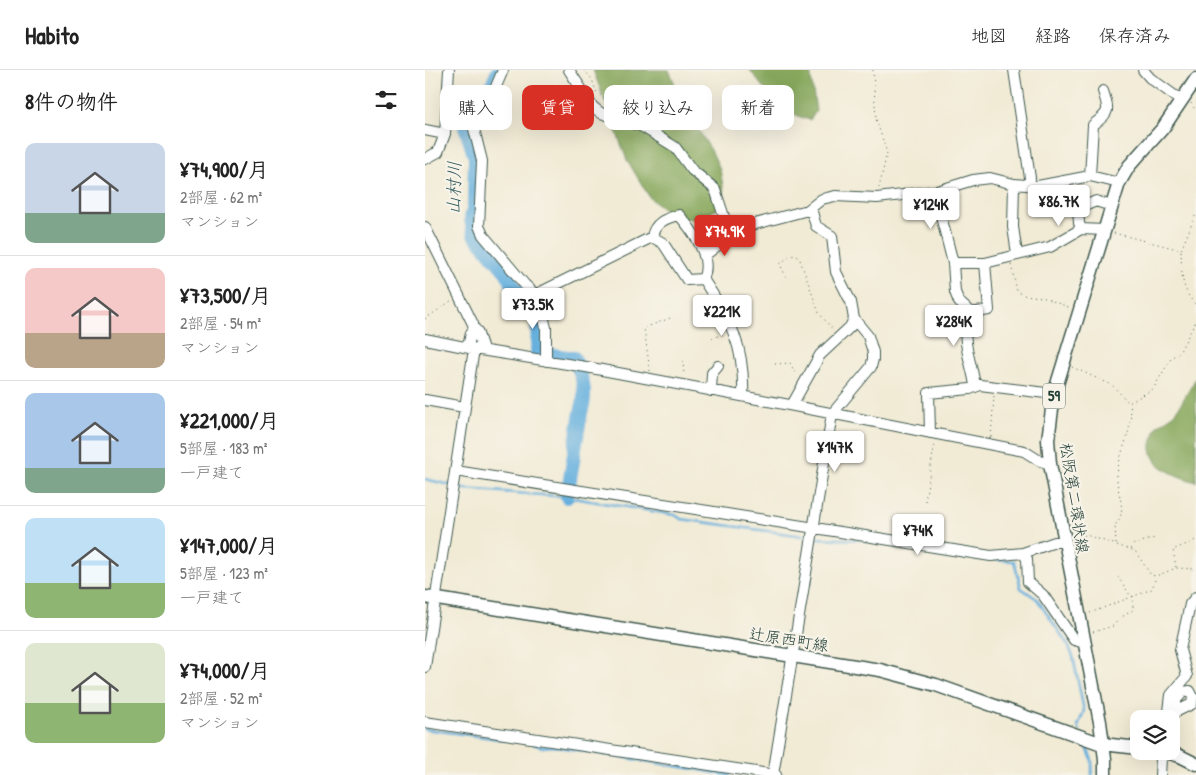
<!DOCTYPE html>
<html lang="ja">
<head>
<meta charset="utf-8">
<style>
  :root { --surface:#fff; --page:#f2f2f2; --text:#222; --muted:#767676; --line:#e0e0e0; --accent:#d93025 }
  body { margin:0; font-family:"Patrick Hand","Klee One",sans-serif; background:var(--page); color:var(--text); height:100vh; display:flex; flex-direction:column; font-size:19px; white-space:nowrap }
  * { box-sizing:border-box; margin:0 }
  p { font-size:16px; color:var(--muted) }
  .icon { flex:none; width:28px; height:28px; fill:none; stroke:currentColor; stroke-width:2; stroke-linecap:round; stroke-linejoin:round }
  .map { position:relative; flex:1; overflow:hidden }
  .side { display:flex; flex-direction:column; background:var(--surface); width:425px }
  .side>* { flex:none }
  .guide { position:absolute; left:15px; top:15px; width:475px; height:45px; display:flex; gap:10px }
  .tools { position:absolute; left:705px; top:640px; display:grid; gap:10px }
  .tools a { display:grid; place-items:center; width:50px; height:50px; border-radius:10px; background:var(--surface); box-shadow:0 5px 20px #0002; font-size:25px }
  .price { position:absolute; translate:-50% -42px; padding:0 11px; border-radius:5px; background:#fff; color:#222; font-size:16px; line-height:32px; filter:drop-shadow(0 1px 2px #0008) }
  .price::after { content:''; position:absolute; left:50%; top:30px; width:15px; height:11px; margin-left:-8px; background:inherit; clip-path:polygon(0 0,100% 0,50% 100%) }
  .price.selected { background:var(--accent); color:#fff }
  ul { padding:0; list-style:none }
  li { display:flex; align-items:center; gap:15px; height:125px; padding:0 25px }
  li+li { border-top:1px solid var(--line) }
  li span { display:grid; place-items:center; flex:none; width:140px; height:100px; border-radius:10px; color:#555 }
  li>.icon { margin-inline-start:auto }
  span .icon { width:60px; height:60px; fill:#fffc; stroke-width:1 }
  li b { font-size:21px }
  h2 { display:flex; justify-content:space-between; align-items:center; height:60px; padding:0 25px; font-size:21px }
  .pill { padding:0 18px; border-radius:10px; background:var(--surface); box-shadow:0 5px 20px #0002; font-size:18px; line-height:45px }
  .pill.selected { background:var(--accent); color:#fff }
  header { display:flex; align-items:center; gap:30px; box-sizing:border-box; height:70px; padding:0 25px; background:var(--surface); border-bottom:1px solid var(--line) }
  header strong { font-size:24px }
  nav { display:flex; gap:28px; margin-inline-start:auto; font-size:18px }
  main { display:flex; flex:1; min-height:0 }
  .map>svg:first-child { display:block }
  .forest { fill:#86a75c; stroke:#527248 }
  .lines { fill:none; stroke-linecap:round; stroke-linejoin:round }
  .stream { stroke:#66b0de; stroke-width:2.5 }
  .river { stroke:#66b0de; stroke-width:14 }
  .minor-casing { stroke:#3e574c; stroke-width:12 }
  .major-casing { stroke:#3e574c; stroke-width:15 }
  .path { stroke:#3e574c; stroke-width:1; stroke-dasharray:1 4; stroke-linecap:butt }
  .minor { stroke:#fff; stroke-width:10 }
  .major { stroke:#fff; stroke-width:12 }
  .labels { text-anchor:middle; stroke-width:4.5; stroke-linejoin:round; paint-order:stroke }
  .shield { fill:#f7f3e8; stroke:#60746a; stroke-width:1 }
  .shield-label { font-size:15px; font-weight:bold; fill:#1f3d34 }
  .street-label { font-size:16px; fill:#1f3d34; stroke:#f7f3e8 }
  .water-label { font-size:18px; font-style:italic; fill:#315a5e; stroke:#f7f3e8 }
</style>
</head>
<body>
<header>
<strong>Habito</strong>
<nav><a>地図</a><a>経路</a><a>保存済み</a></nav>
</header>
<main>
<section class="side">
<h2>8件の物件<svg class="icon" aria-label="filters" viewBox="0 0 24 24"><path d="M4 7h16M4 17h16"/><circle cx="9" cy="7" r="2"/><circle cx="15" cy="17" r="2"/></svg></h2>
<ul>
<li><span style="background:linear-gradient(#c9d6e8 70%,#7fa58c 0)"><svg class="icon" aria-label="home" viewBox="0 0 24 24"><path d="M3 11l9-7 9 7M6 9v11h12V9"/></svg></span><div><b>¥74,900/月</b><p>2部屋 · 62 m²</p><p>マンション</p></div></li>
<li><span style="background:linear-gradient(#f6c9c9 65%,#b9a48a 0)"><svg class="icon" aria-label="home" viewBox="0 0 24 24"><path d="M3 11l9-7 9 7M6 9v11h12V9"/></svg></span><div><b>¥73,500/月</b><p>2部屋 · 54 m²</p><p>マンション</p></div></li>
<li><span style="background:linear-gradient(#a9c7e8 75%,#7fa58c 0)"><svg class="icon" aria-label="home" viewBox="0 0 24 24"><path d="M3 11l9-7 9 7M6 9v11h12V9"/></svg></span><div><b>¥221,000/月</b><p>5部屋 · 183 m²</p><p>一戸建て</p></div></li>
<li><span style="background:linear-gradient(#bfe0f5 65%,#8fb573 0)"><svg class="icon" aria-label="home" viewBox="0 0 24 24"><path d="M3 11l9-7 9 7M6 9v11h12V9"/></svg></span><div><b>¥147,000/月</b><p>5部屋 · 123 m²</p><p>一戸建て</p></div></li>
<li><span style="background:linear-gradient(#dfe7d0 60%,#8fb573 0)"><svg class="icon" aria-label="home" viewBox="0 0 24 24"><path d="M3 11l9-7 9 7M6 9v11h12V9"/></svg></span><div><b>¥74,000/月</b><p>2部屋 · 52 m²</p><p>マンション</p></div></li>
</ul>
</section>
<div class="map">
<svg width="771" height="705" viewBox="0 0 771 705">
  <rect width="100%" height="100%" fill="#f7f3e8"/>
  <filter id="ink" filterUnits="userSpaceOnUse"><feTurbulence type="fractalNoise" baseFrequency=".02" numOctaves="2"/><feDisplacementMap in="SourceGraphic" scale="10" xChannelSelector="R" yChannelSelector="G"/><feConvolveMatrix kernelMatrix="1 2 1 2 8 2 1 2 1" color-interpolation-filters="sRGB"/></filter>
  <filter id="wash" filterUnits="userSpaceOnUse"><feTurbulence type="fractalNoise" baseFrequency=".0096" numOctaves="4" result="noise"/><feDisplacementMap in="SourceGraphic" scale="20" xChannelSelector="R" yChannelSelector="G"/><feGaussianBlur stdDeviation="1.12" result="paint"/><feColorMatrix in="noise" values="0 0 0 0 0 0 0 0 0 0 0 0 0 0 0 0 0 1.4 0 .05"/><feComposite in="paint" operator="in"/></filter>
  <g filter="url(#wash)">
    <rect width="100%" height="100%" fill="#f1ebd5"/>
    <path class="forest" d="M 168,0 L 244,0 L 261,40 L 286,80 L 295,99 L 299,122 L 291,140 L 269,149 L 250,148 L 225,128 L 202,90 Z
      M 325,0 L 385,0 L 391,41 L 385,50 C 357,43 340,21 325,0 Z
      M 771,308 L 771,412 C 755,407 728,399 726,379 C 725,372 730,363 732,356 L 750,344 Z"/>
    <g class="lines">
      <path class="stream" d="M 0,409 L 25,415
        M 30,416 L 40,419 L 142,427 L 250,445 L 256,449 L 385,467
        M 390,468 L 437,470
        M 571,490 L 589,491 L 596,518 L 612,529 L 643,575 L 648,586 L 659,641 L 653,656 L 655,661
        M 0,659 L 90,671
        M 106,673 L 117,677 L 128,676 L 305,705
        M 660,673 L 667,690 L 667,705"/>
      <path class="river" d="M 72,3 L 64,21 L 40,48 L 40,56 L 50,88 L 49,135 L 46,149 L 49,164 L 82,203 L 90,219 L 108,228 L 113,245 L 112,283 L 149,288 C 157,306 163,323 156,342 L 142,427"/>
    </g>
  </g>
  <g filter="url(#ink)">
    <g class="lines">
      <g class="minor-casing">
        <path id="minor" d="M 78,0 L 67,26 L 50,46 L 48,55 L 57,91 L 54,156 L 58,165 L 100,215 L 114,228 L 121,258 L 121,291
          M 144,0 L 168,37 L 176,43 L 216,56 L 250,77 L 267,100 L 290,119 L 305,165
          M 589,0 L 605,108 L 604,115
          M 718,0 L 725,8 L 757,31
          M 0,60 L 20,64
          M 0,89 L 13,82 L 20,64 L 24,0
          M 665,106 L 668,55 C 684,42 685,43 678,21
          M 589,114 L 588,157 L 592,184
          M 512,121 L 517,150 L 528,193 L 530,222 L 534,232 L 546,243 L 564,240 L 560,193
          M 0,157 L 48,254 L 49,259 L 46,263 L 43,277
          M 656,159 L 654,153 L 653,139 L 671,131 L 686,136
          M 227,167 C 229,153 241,148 254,145 C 268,161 288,188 278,209
          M 227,167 L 238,173 L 262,210 L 278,209
          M 279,186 L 315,158 L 383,140 L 397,129 L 410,126 L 452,128 L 512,121 L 548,110 L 565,108 L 589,114 L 613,116 L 665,106 L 694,113
          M 528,193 L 560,193 L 625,177 L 656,159 L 679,160
          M 278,209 C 305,251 320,274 318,326
          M 112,224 L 227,167
          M 546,243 C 533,268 547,291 550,316
          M 49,259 L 52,261 L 57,276 L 49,279
          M 0,269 L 49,279 L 161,297 L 359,334 L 599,381 L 615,391 L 625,394
          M 286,321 L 287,303 L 293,296
          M 0,330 L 39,337
          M 367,335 L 395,285 L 425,257 L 429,249
          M 505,363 L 504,323 L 545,319 L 555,315 L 629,324
          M 31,401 L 566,486 L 598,483 L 630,472 L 640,472
          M 598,483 L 602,489 L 603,512 L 618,525 L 649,570 L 660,573
          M 0,597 L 49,279
          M 744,645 L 767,634 L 768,627 L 765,621 L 758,622 L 751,630 L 751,642
          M 743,649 L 746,625 L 762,606 L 755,580 L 765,534 L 771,527
          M 0,652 L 351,705
          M 348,705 L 407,344 L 446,297 L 448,289 L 448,282 L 443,266 L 429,249 L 426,232 L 411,202 L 407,166 L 391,156 L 386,138
          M 735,705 L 736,689 L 740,681"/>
      </g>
      <g class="major-casing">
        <path id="major" d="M 0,527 L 455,600 L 511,615 L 677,674 L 714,678
          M 738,681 L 755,686 L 771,694
          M 680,705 L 680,689 L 675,652 L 625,394 L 623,370 L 629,324 L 694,113 L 704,96 L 738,58 L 771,9"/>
      </g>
      <path class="path" d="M 159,0 L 167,9 L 171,21 L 191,39
        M 448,0 L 451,49 L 462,83 L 454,118
        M 766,33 L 771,41
        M 689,163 L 756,180 L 771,144
        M 756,181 C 757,202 755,219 771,235
        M 586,195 L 592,221 L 598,225 L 617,227 L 643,237 L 646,236
        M 361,207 L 355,194 L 366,185 L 374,187 L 394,243 L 409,261
        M 0,249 L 26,231
        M 287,268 L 300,264
        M 258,291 L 259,305
        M 350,294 L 365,293 L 372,306
        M 647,297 L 687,315 L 704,333 L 728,319 L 747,287 L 754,283 L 771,251
        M 225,301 L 219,258 L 248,247
        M 566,367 L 569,326
        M 500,431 L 510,372
        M 649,468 L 661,465 L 710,481 L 726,505 L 731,506 L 751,498 L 771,499
        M 691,474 L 690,455 C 704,440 691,424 692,406 C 694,379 709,364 705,333
        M 706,479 L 709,474 L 730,468
        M 751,497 L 748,480 L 771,470
        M 665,543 L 727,519 L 731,507
        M 668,562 L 688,556 L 695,548 L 708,540 L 708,526 L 705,525 L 693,507"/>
      <use href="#minor" class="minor"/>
      <use href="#major" class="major"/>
    </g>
  </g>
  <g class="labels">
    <rect class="shield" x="618" y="313.5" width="22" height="25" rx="4"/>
    <g class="shield-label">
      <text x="629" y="331">59</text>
    </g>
    <g class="street-label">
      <text transform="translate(650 428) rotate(81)" y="6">松阪第二環状線</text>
      <text transform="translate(364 569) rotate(9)" y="6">辻原西町線</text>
    </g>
    <g class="water-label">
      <text transform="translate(29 118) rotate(-89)" y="6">山村川</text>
    </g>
  </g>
</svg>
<div class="tools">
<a><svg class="icon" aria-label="layers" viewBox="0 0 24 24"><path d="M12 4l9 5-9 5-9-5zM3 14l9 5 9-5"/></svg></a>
</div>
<b class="price" style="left:634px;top:157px">¥86.7K</b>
<b class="price" style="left:506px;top:160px">¥124K</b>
<b class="price selected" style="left:300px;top:187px">¥74.9K</b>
<b class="price" style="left:108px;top:260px">¥73.5K</b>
<b class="price" style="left:297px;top:267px">¥221K</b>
<b class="price" style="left:529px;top:277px">¥284K</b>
<b class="price" style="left:410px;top:403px">¥147K</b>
<b class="price" style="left:493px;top:486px">¥74K</b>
<div class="guide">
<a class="pill">購入</a>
<a class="pill selected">賃貸</a>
<a class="pill">絞り込み</a>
<a class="pill">新着</a>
</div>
</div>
</main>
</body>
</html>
